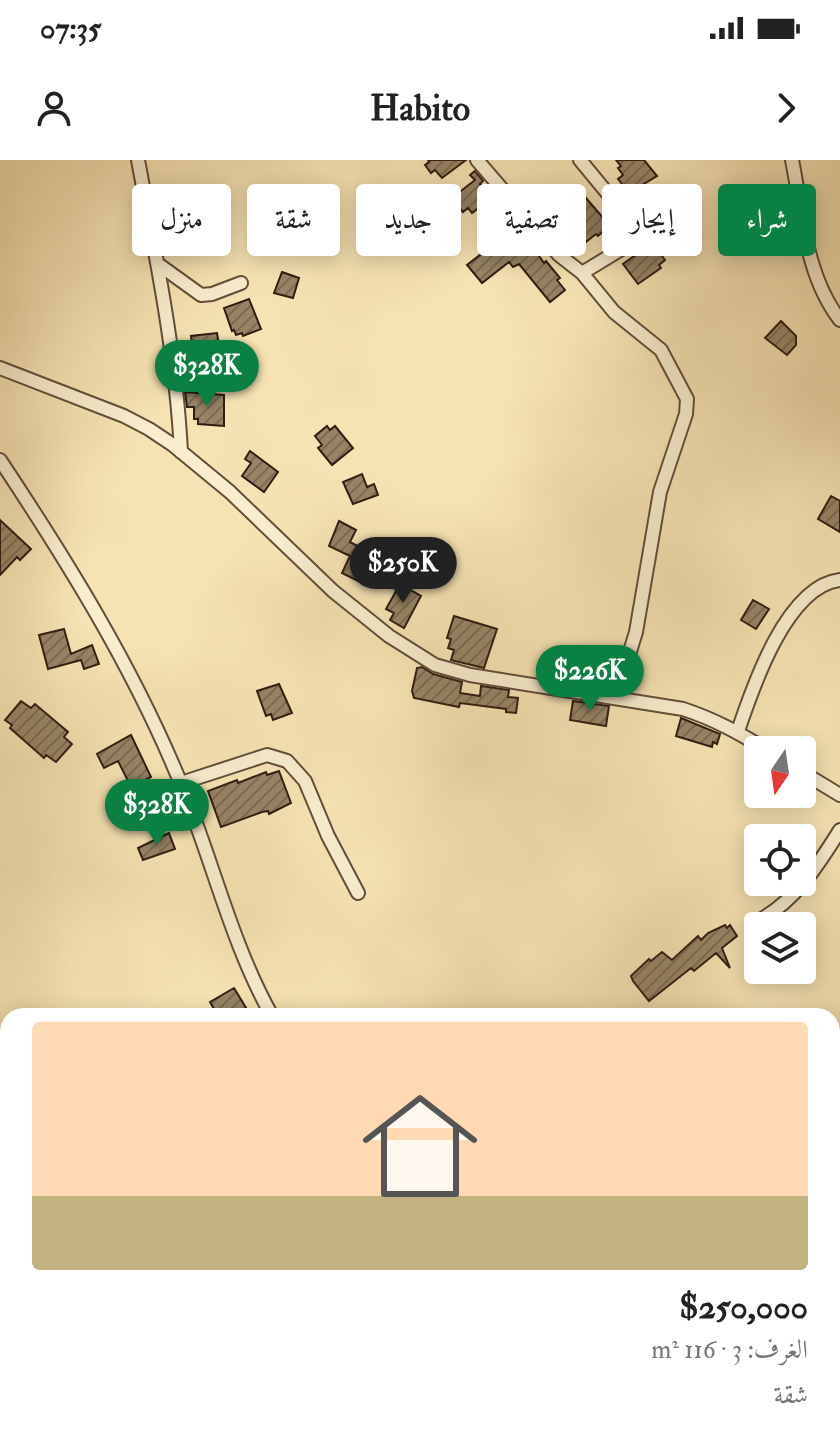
<!DOCTYPE html>
<html lang="ar">
<head>
<meta charset="utf-8">
<style>
  :root { --surface:#fff; --page:#f6f6f6; --text:#222; --muted:#767676; --accent:#0b8043 }
  body { margin:0; font-family:"IM FELL Double Pica",Amiri,serif; background:var(--page); color:var(--text); direction:rtl; height:100vh; display:flex; flex-direction:column; font-size:30px; white-space:nowrap }
  * { box-sizing:border-box; margin:0 }
  p { font-size:26px; color:var(--muted) }
  .icon { flex:none; width:44px; height:44px; fill:none; stroke:currentColor; stroke-width:2; stroke-linecap:round; stroke-linejoin:round }
  .map { position:relative; flex:1; overflow:hidden; direction:ltr }
  .side { position:absolute; left:0px; top:848px; width:840px; height:442px; display:flex; flex-direction:column; background:var(--surface); border-radius:24px 24px 0 0; box-shadow:0 4px 20px #0003; direction:rtl }
  .side>* { flex:none }
  .hud { position:absolute; left:24px; top:24px; width:792px; height:72px; direction:rtl; display:flex; gap:16px }
  .needle { width:52px; rotate:193deg }
  .tools { position:absolute; left:744px; top:576px; display:grid; gap:16px }
  .tools a { display:grid; place-items:center; width:72px; height:72px; border-radius:8px; background:var(--surface); box-shadow:0 4px 20px #0003; font-size:40px }
  .price { position:absolute; translate:-50% -68px; padding:0 18px; border-radius:28px; background:var(--accent); color:#fff; font-size:26px; line-height:52px; filter:drop-shadow(0 2px 4px #0008) }
  .price::after { content:''; position:absolute; left:50%; top:48px; width:24px; height:18px; margin-left:-12px; background:inherit; clip-path:polygon(0 0,100% 0,50% 100%) }
  .price.active { background:#222; color:#fff }
  ul { padding:0; list-style:none }
  li { display:grid; align-content:center; gap:16px; height:424px; padding:0 32px }
  li span { display:grid; place-items:center; height:248px; border-radius:8px; color:#555 }
  li>.icon { margin-inline-start:auto }
  span .icon { width:144px; height:144px; fill:#fffc; stroke-width:1 }
  li b { font-size:34px }
  .tag { padding:0 28px; border-radius:8px; background:var(--surface); box-shadow:0 4px 20px #0003; font-size:28px; line-height:72px }
  .tag.active { background:var(--accent); color:#fff }
  .status { display:flex; justify-content:space-between; align-items:center; height:56px; padding:0 40px; background:var(--surface); direction:ltr }
  .status svg { height:22px; fill:currentColor }
  header { display:flex; justify-content:space-between; align-items:center; height:104px; padding:0 32px; background:var(--surface); font-size:36px; font-weight:700 }
  .map>svg:first-child { display:block }
  .building { fill:url(#building-hatch); stroke:#311d12; stroke-width:2 }
  .lines { fill:none; stroke-linecap:round; stroke-linejoin:round }
  .minor-casing { stroke:#624e3a; stroke-width:16 }
  .minor { stroke:#f9edce; stroke-width:12 }
</style>
</head>
<body>
<div class="status"><b>07:35</b><svg viewBox="0 0 49 12"><path d="M0 12V9h3v3zM5 12V6h3v6zM10 12V3h3v9zM15 12V0h3v12zM26 1h20v11H26zM47 4h2v5h-2z"/></svg></div>
<header><svg class="icon" aria-label="forward" viewBox="0 0 24 24"><path d="M9 5l7 7-7 7"/></svg>Habito<svg class="icon" aria-label="person" viewBox="0 0 24 24"><circle cx="12" cy="8" r="4"/><path d="M4 21q1-7 8-7t8 7"/></svg></header>
<div class="map">
<svg width="840" height="1289" viewBox="0 0 840 1289">
  <defs>
    <pattern id="building-hatch" width="6" height="6" patternUnits="userSpaceOnUse" patternTransform="scale(2)"><rect width="6" height="6" fill="#978466"/><path d="M-1 1l2-2M0 6l6-6M5 7l2-2" fill="none" stroke="#7c6b53"/></pattern>
  </defs>
  <rect width="100%" height="100%" fill="#f6e3b3"/>
  <filter id="stains"><feTurbulence type="fractalNoise" baseFrequency=".0025" numOctaves="4"/><feColorMatrix values="0 0 0 0 .2 0 0 0 0 .09 0 0 0 0 .02 0 0 0 .5 -.17"/></filter>
  <radialGradient id="worn" r=".72"><stop offset=".6" stop-color="#630" stop-opacity="0"/><stop offset="1" stop-color="#630" stop-opacity=".3"/></radialGradient>
  <path class="building" d="M 428,0 L 466,0 L 442,18 L 435,10 L 431,13 L 425,5 L 429,2 Z
    M 616,0 L 644,0 L 657,16 L 629,33 L 618,19 L 623,15 L 618,8 L 621,6 Z
    M 475,11 L 483,21 L 480,24 L 491,38 L 472,53 L 468,48 L 463,52 L 457,45 L 443,58 L 440,55 L 432,62 L 414,42 L 426,32 L 433,40 L 436,37 L 443,45 L 475,20 L 470,15 Z
    M 676,36 L 700,65 L 662,96 L 665,100 L 659,105 L 661,108 L 638,124 L 623,104 L 659,78 L 649,65 L 652,62 L 649,58 Z
    M 586,38 L 610,66 L 598,76 L 596,74 L 586,82 L 564,58 Z
    M 512,64 L 521,74 L 523,73 L 544,103 L 546,101 L 560,118 L 557,120 L 565,130 L 550,142 L 519,104 L 513,107 L 509,102 L 482,123 L 467,105 L 494,84 L 492,81 Z
    M 282,112 L 299,118 L 293,138 L 274,133 Z
    M 249,139 L 261,169 L 243,176 L 242,173 L 236,175 L 234,170 L 232,171 L 224,148 Z
    M 781,161 L 796,176 L 796,185 L 787,195 L 765,178 Z
    M 217,173 L 222,206 L 195,210 L 191,176 Z
    M 185,232 L 224,235 L 224,266 L 198,264 L 198,259 L 194,259 L 194,247 L 187,247 Z
    M 327,266 L 330,270 L 335,266 L 353,288 L 332,305 L 318,288 L 322,285 L 315,276 Z
    M 250,291 L 278,312 L 264,332 L 242,316 L 251,303 L 245,299 Z
    M 362,314 L 367,327 L 374,324 L 378,335 L 353,344 L 343,322 Z
    M 831,336 L 840,341 L 840,372 L 818,359 Z
    M 0,360 L 31,389 L 20,400 L 17,397 L 0,415 Z
    M 339,361 L 356,370 L 350,382 L 372,394 L 370,397 L 374,399 L 360,422 L 342,413 L 350,396 L 329,386 Z
    M 400,424 L 421,436 L 404,468 L 390,460 L 394,453 L 386,449 Z
    M 753,440 L 769,449 L 756,469 L 741,460 Z
    M 454,456 L 497,469 L 484,508 L 451,500 L 454,490 L 448,488 L 451,479 L 447,478 Z
    M 64,469 L 71,494 L 92,485 L 99,504 L 84,509 L 81,500 L 48,509 L 39,475 Z
    M 422,507 L 433,514 L 462,522 L 460,533 L 480,536 L 481,526 L 509,530 L 508,537 L 518,538 L 516,553 L 506,552 L 506,549 L 460,543 L 459,547 L 414,538 L 412,531 L 417,508 Z
    M 279,524 L 292,553 L 273,560 L 271,554 L 266,556 L 257,531 Z
    M 21,541 L 31,548 L 35,544 L 68,572 L 64,577 L 72,584 L 56,602 L 46,595 L 44,598 L 10,568 L 12,565 L 5,560 Z
    M 573,541 L 609,546 L 606,566 L 570,560 Z
    M 681,558 L 720,574 L 717,584 L 713,582 L 712,587 L 676,576 Z
    M 131,575 L 151,617 L 131,627 L 118,601 L 104,608 L 97,594 Z
    M 279,611 L 291,643 L 269,654 L 268,651 L 262,652 L 221,667 L 208,631 L 237,620 L 238,623 L 266,612 L 267,615 Z
    M 169,673 L 175,689 L 143,700 L 138,688 Z
    M 725,765 L 727,768 L 730,765 L 737,776 L 722,788 L 730,808 L 716,793 L 694,811 L 691,808 L 649,841 L 633,821 L 631,816 L 649,799 L 651,801 L 662,792 L 672,800 L 698,776 L 701,780 L 708,773 Z
    M 234,828 L 251,856 L 218,856 L 210,842 Z"/>
  <g class="lines">
    <g class="minor-casing">
      <path id="minor" d="M 138,0 C 156,97 176,193 181,292
        M 477,0 L 559,95 L 582,113 L 628,85 L 633,75 L 632,67 L 627,57 L 580,0
        M 792,0 C 803,54 805,115 840,160
        M 158,104 L 201,135 L 212,134 L 241,123
        M 582,113 L 614,152 L 661,190 L 687,239 L 686,254 L 660,332 L 636,472 L 616,537
        M 0,208 L 124,256 L 149,269 L 173,285 L 230,332 L 333,431 L 389,476 L 435,505 L 470,515 L 683,549 C 714,559 739,573 767,590
        M 0,300 C 69,404 134,509 181,624 C 213,701 231,783 272,856
        M 738,571 C 753,526 787,426 840,420
        M 802,612 L 840,635
        M 181,623 L 267,595 L 287,601 L 305,621 L 328,676 L 358,733
        M 760,760 C 797,739 818,705 840,670
        M 508,1282 L 511,1289
        M 670,1282 L 672,1289"/>
    </g>
    <use href="#minor" class="minor"/>
  </g>
  <rect width="100%" height="100%" filter="url(#stains)"/>
  <rect width="100%" height="100%" fill="url(#worn)"/>
</svg>
<div class="tools">
<a><svg class="needle" viewBox="-14 -14 28 28"><path d="M0-13l5 13h-10z" fill="#e53935"/><path d="M0 13l5-13h-10z" fill="#767676"/></svg></a>
<a><svg class="icon" aria-label="locate" viewBox="0 0 24 24"><circle cx="12" cy="12" r="6"/><path d="M12 2v4M12 18v4M2 12h4M18 12h4"/></svg></a>
<a><svg class="icon" aria-label="layers" viewBox="0 0 24 24"><path d="M12 4l9 5-9 5-9-5zM3 14l9 5 9-5"/></svg></a>
</div>
<b class="price" style="left:207px;top:248px">$328K</b>
<b class="price active" style="left:403px;top:445px">$250K</b>
<b class="price" style="left:590px;top:553px">$226K</b>
<b class="price" style="left:157px;top:687px">$328K</b>
<div class="hud">
<a class="tag active">شراء</a>
<a class="tag">إيجار</a>
<a class="tag">تصفية</a>
<a class="tag">جديد</a>
<a class="tag">شقة</a>
<a class="tag">منزل</a>
</div>
<section class="side">
<ul>
<li><span style="background:linear-gradient(#ffd9b3 70%,#c2b280 0)"><svg class="icon" aria-label="home" viewBox="0 0 24 24"><path d="M3 11l9-7 9 7M6 9v11h12V9"/></svg></span><div><b>$250,000</b><p>الغرف: 3 · 116 m²</p><p>شقة</p></div></li>
</ul>
</section>
</div>
</body>
</html>
